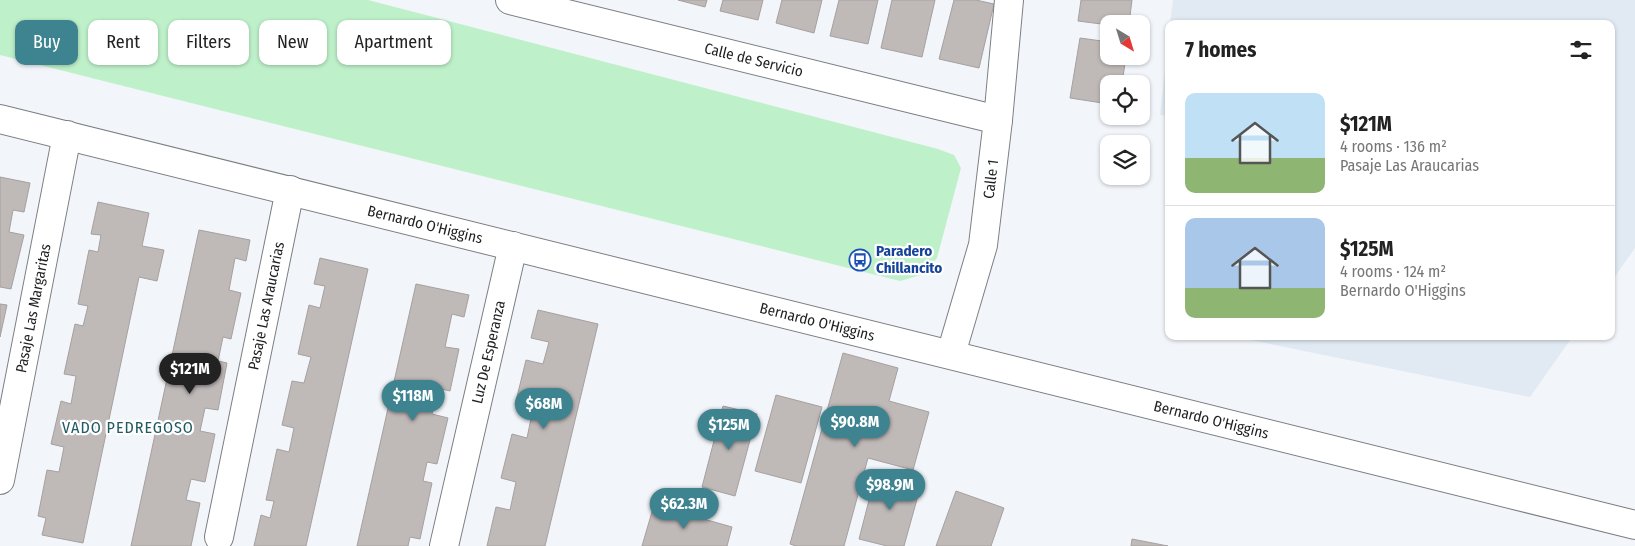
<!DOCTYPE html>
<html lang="en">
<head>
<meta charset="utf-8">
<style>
  :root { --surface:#fff; --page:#f6f6f6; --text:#222; --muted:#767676; --line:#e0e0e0; --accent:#3e8490 }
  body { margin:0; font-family:"Fira Sans Condensed",sans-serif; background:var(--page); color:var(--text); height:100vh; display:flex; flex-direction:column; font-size:19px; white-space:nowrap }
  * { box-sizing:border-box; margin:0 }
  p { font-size:16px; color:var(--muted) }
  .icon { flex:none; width:28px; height:28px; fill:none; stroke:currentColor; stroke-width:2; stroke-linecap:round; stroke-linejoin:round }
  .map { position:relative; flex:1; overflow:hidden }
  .sheet { position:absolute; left:1165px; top:20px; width:450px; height:320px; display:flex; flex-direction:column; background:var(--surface); border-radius:10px; box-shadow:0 1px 4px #0004 }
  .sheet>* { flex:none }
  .guide { position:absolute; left:15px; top:20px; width:475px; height:45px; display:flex; gap:10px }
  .needle { width:32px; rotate:142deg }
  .fabs { position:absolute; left:1100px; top:15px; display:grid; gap:10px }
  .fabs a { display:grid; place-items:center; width:50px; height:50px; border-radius:10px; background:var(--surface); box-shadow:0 1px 4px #0004; font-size:25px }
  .price { position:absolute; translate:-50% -42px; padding:0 11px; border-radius:18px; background:var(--accent); color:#fff; font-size:16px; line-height:32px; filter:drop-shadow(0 1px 2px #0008) }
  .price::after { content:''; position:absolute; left:50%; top:30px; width:15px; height:11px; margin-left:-8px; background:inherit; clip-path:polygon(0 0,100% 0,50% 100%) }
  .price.current { background:#222; color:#fff }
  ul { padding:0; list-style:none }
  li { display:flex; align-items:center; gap:15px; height:125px; padding:0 20px }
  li+li { border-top:1px solid var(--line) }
  li span { display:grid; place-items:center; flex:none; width:140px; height:100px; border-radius:10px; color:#555 }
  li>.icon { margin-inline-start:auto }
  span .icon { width:60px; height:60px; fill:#fffc; stroke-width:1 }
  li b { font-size:21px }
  h2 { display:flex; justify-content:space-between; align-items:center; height:60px; padding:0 20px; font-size:21px }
  .pill { padding:0 18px; border-radius:10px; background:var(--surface); box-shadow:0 1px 4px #0004; font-size:18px; line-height:45px }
  .pill.current { background:var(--accent); color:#fff }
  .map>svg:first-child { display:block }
  .built { fill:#e1eaf3 }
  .green { fill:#bef1ca }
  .building { fill:#bfb9b8; stroke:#a6a0a0 }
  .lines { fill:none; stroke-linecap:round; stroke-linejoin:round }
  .minor-casing { stroke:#7c7f82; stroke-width:30 }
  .major-casing { stroke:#7c7f82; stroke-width:30 }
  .minor { stroke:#fff; stroke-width:28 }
  .major { stroke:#fff; stroke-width:28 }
  .labels { text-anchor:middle; stroke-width:4.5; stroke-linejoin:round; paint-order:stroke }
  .street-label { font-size:15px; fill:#1e1f20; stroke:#fff }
  .transit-label { font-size:15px; font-weight:bold; fill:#164399; stroke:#fff; text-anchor:start }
  .neighbourhood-label { font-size:16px; letter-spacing:1px; fill:#225a64; stroke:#fff }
</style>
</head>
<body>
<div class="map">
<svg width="1635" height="546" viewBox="0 0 1635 546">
  <rect width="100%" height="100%" fill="#f2f5f9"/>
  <path class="built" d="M 1173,0 L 1635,0 L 1635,248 L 1611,282 L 1611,24 L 1170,24 Z
    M 1169,35 L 1169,116 L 1160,115 Z
    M 1231,336 L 1573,336 L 1530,397 Z"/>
  <path class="green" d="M 0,0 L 368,0 L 938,149 L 954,155 L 961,168 L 937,258 L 924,274 L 900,281 L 0,55 Z"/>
  <path class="building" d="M 678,0 L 707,0 L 705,7 Z
    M 723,0 L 763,0 L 758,20 L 720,11 Z
    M 782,0 L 822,0 L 814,33 L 776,23 Z
    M 839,0 L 878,0 L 868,44 L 830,36 Z
    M 892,0 L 935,0 L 922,57 L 881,48 Z
    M 954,0 L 976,0 L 994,4 L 979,68 L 939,59 Z
    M 1081,0 L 1132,0 L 1129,24 L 1109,25 L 1078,21 Z
    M 1080,38 L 1109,42 L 1109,56 L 1126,56 L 1122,84 L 1109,84 L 1109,104 L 1070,98 Z
    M 0,177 L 30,183 L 24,212 L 13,210 L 9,232 L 24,235 L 11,289 L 0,287 Z
    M 98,202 L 149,213 L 142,246 L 164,250 L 157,281 L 139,277 L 83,543 L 42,535 L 46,518 L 38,516 L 47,470 L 59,472 L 64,447 L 51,444 L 61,401 L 71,404 L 76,376 L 64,374 L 75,324 L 83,326 L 88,306 L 78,304 L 89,250 L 98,252 L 101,235 L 91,234 Z
    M 199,230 L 250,240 L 246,261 L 235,258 L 229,290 L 241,293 L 231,339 L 223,337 L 218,361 L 227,363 L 218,410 L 205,408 L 200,431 L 215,434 L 205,482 L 191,479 L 186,500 L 200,503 L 191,546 L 131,546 Z
    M 320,258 L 368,269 L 306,546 L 254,546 L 261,515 L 270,518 L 274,501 L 266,500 L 277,449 L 289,452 L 294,428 L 282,425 L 292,381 L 304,383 L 311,357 L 298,354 L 309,305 L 320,308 L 325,286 L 314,284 Z
    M 416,284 L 469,295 L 464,317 L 452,314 L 445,347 L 459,349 L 450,391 L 438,388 L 432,414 L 448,418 L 437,464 L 427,462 L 423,481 L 432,483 L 420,539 L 410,537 L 408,546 L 357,546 Z
    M 0,304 L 7,305 L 0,337 Z
    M 538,310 L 598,324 L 545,546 L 487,546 L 496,507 L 510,510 L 516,482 L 501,478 L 512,434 L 527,438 L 533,409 L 515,405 L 526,360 L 543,364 L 549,342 L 531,338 Z
    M 843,353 L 898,368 L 889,401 L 929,412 L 913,470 L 868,458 L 844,546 L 796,546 L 790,544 Z
    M 776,395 L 822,407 L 801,483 L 755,471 Z
    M 723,406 L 757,414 L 735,496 L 702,487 Z
    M 876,473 L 921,485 L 904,546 L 887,546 L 859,539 Z
    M 956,491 L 1004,508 L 991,546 L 936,546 Z
    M 654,505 L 732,527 L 727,546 L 642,546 Z
    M 1132,539 L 1168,546 L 1131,546 Z"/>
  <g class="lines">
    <g class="minor-casing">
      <g id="minor">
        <path id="s1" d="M 510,0 L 998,120"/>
        <path id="s2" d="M 951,354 L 983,245 L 998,120 L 1009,0"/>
        <path id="s3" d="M 0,480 L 67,135"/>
        <path id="s4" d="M 219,537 L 290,190"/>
        <path id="s5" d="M 444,546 L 513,246"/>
      </g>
    </g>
    <g class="major-casing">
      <g id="major">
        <path id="s6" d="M 0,119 L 1635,525"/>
      </g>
    </g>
    <use href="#minor" class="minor"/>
    <use href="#major" class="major"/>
  </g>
  <defs>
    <g id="bus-ring" transform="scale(1.125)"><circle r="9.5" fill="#fff" stroke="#1a4fb4" stroke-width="1.5"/><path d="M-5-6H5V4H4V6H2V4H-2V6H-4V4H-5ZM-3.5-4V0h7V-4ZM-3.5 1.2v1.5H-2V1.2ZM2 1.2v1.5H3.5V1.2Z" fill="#1a4fb4"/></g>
  </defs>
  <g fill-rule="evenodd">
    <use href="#bus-ring" x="860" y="260"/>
  </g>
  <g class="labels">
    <g class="street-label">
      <text dy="5" stroke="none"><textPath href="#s1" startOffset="251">Calle de Servicio</textPath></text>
      <text dy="5" stroke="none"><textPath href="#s2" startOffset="180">Calle 1</textPath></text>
      <text dy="5" stroke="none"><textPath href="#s6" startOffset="438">Bernardo O'Higgins</textPath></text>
      <text dy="5" stroke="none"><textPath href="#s4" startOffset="236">Pasaje Las Araucarias</textPath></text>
      <text dy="5" stroke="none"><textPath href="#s3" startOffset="175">Pasaje Las Margaritas</textPath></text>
      <text dy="5" stroke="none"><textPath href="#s6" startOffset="842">Bernardo O'Higgins</textPath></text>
      <text dy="5" stroke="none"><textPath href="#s5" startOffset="199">Luz De Esperanza</textPath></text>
      <text dy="5" stroke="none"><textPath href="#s6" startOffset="1248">Bernardo O'Higgins</textPath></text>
    </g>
    <g class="transit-label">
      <text x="876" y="256">Paradero<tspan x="876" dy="17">Chillancito</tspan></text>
    </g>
    <g class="neighbourhood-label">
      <text x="128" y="433">VADO PEDREGOSO</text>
    </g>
  </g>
</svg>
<div class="fabs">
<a><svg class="needle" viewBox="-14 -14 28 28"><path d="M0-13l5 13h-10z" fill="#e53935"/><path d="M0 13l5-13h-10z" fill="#767676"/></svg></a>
<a><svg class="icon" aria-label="locate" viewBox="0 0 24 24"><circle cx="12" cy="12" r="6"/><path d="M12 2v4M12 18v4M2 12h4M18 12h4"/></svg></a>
<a><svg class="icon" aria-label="layers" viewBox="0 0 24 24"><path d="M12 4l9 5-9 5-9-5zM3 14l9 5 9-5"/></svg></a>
</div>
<b class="price current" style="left:190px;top:395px">$121M</b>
<b class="price" style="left:413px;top:422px">$118M</b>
<b class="price" style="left:544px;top:430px">$68M</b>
<b class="price" style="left:855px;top:448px">$90.8M</b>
<b class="price" style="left:729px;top:451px">$125M</b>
<b class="price" style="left:890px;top:511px">$98.9M</b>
<b class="price" style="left:684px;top:530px">$62.3M</b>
<div class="guide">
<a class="pill current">Buy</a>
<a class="pill">Rent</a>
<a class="pill">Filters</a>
<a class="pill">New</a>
<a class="pill">Apartment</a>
</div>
<section class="sheet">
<h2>7 homes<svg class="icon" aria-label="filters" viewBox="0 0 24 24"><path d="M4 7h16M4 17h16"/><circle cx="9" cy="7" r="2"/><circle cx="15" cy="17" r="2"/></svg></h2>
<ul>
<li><span style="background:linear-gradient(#bfe0f5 65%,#8fb573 0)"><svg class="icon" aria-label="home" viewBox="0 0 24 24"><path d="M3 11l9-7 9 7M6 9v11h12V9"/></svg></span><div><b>$121M</b><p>4 rooms · 136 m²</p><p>Pasaje Las Araucarias</p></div></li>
<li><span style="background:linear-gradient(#a9c7e8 70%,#8fb573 0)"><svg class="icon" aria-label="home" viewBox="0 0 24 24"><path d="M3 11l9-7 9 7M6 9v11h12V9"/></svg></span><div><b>$125M</b><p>4 rooms · 124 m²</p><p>Bernardo O'Higgins</p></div></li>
</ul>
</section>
</div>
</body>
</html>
